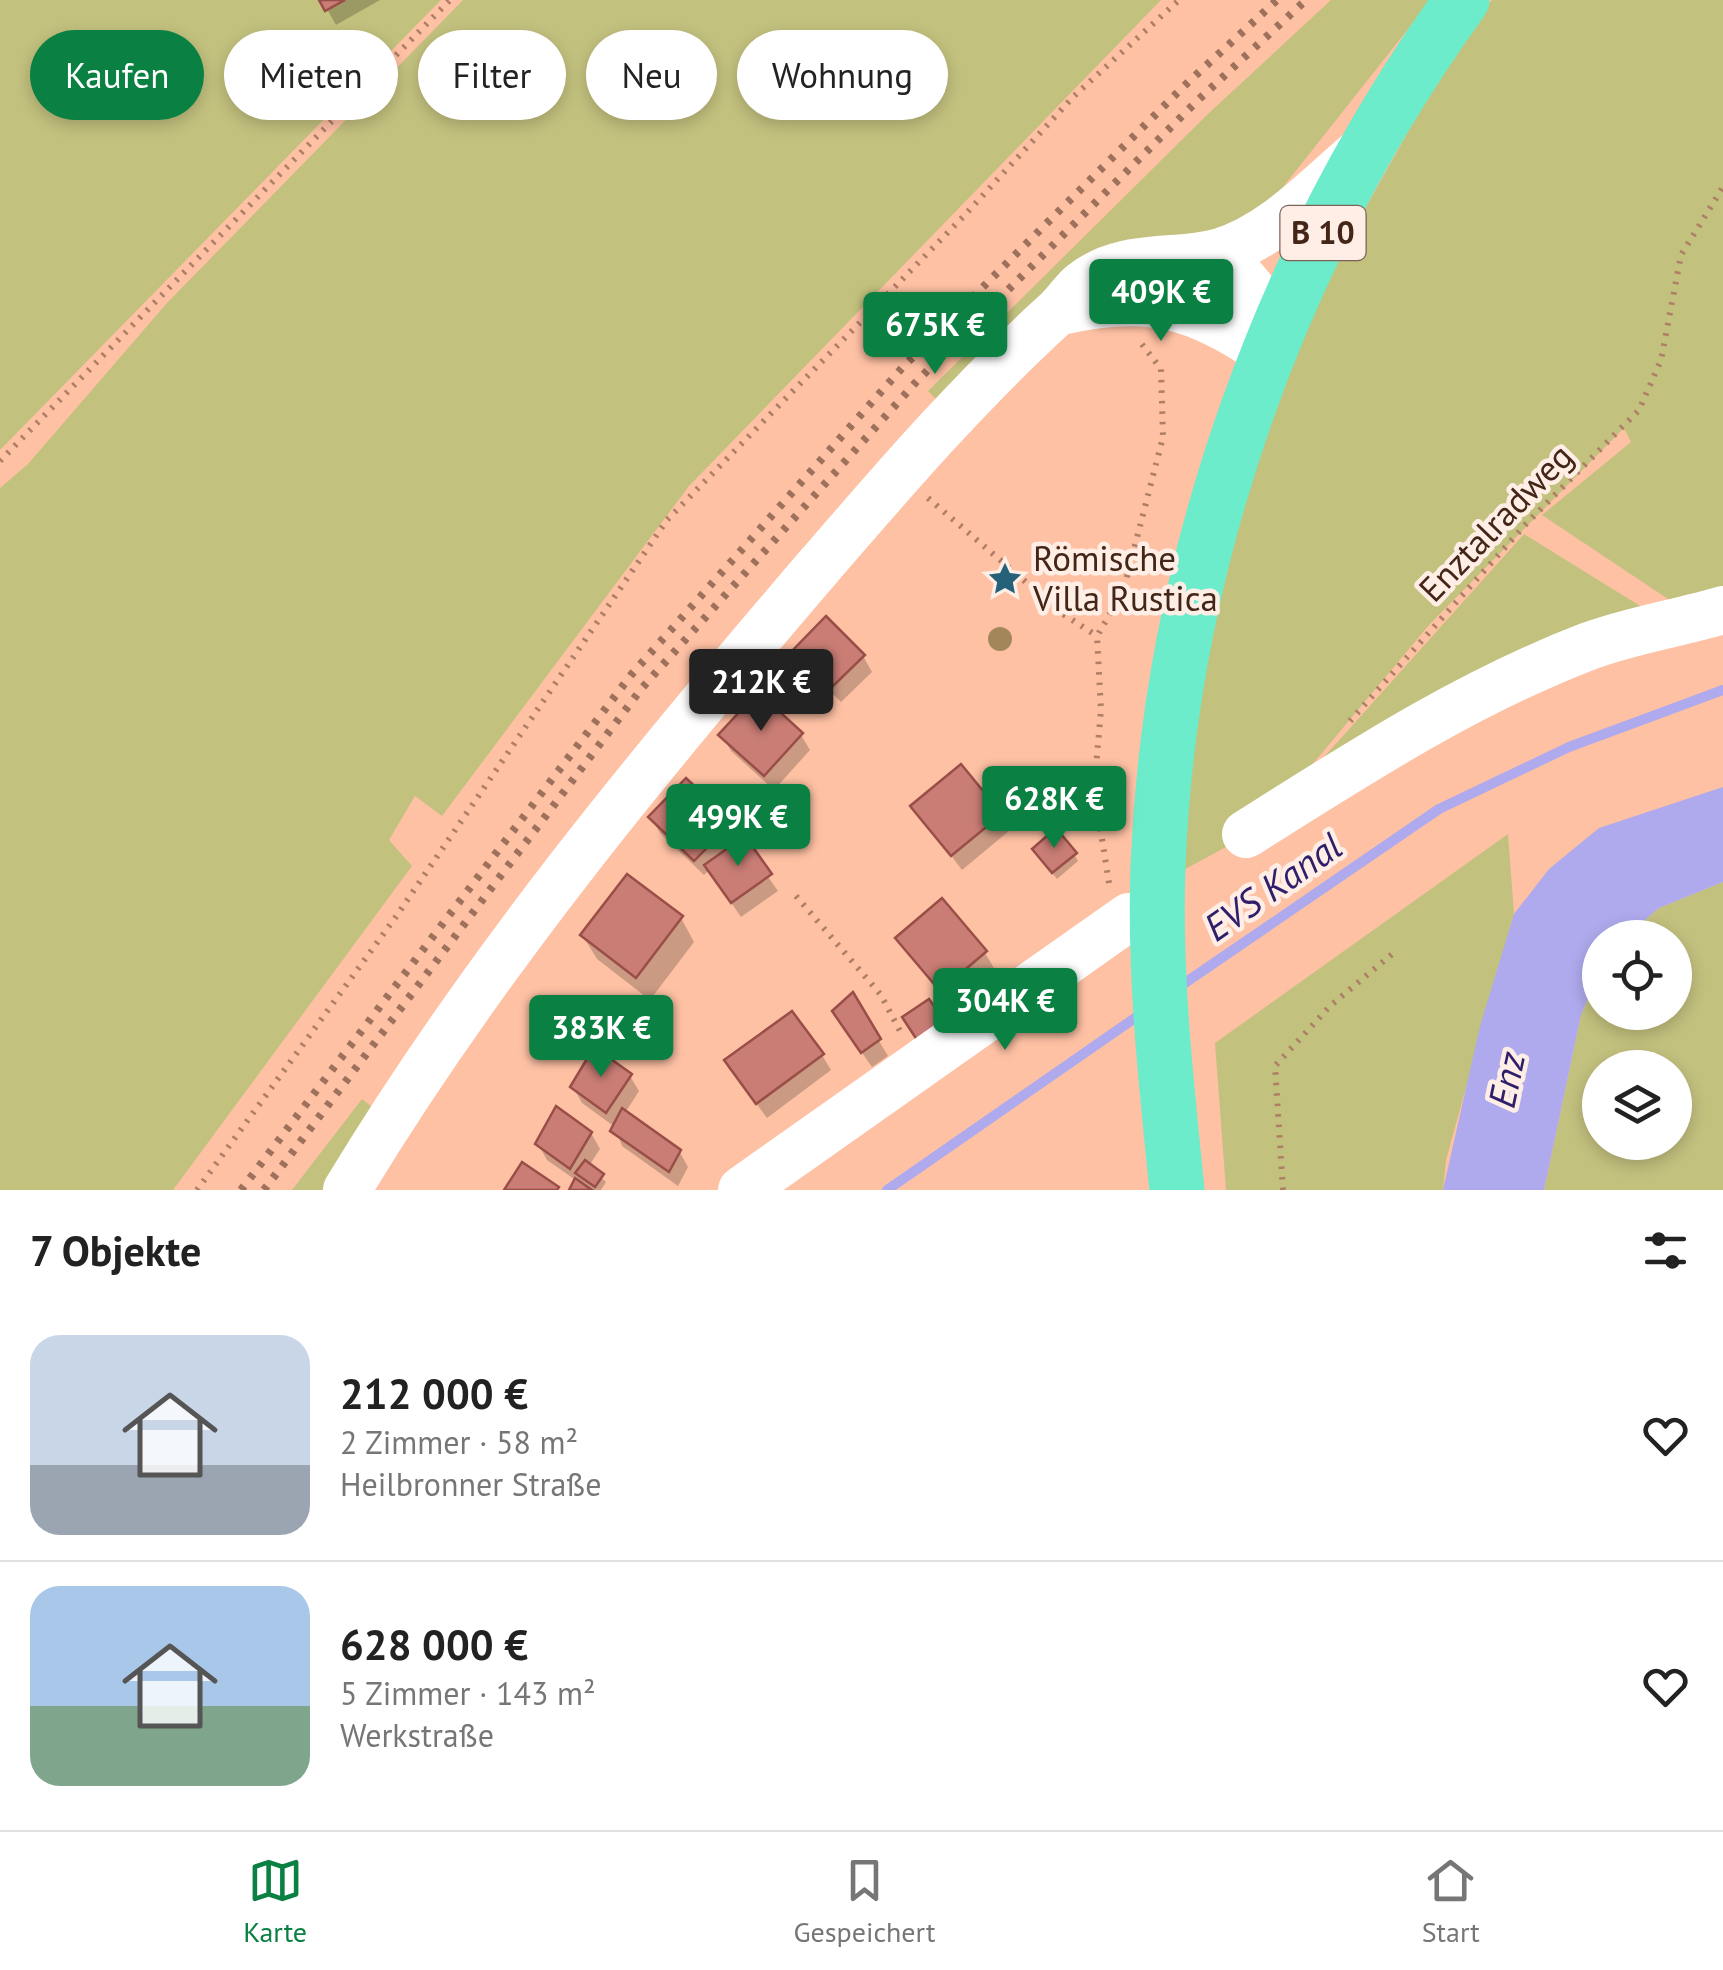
<!DOCTYPE html>
<html lang="de">
<head>
<meta charset="utf-8">
<style>
  :root { --surface:#fff; --page:#f2f2f2; --text:#222; --muted:#767676; --line:#e0e0e0; --accent:#0b8043 }
  body { margin:0; font-family:"PT Sans",sans-serif; background:var(--page); color:var(--text); height:100vh; display:flex; flex-direction:column; font-size:38px; white-space:nowrap }
  * { box-sizing:border-box; margin:0 }
  p { font-size:32px; color:var(--muted) }
  .icon { flex:none; width:55px; height:55px; fill:none; stroke:currentColor; stroke-width:2; stroke-linecap:round; stroke-linejoin:round }
  .map { position:relative; height:1190px; overflow:hidden }
  .panel { display:flex; flex-direction:column; background:var(--surface); flex:1 }
  .panel>* { flex:none }
  .top-card { position:absolute; left:30px; top:30px; width:1000px; height:90px; display:flex; gap:20px }
  .buttons { position:absolute; left:1582px; top:920px; display:grid; gap:20px }
  .buttons a { display:grid; place-items:center; width:110px; height:110px; border-radius:50%; background:var(--surface); box-shadow:0 5px 15px #0003; font-size:50px }
  .price { position:absolute; translate:-50% -85px; padding:0 22px; border-radius:10px; background:var(--accent); color:#fff; font-size:32px; line-height:65px; filter:drop-shadow(0 2px 5px #0008) }
  .price::after { content:''; position:absolute; left:50%; top:60px; width:30px; height:22px; margin-left:-15px; background:inherit; clip-path:polygon(0 0,100% 0,50% 100%) }
  .price.on { background:#222; color:#fff }
  ul { padding:0; list-style:none }
  li { display:flex; align-items:center; gap:30px; height:250px; padding:0 30px }
  li+li { border-top:2px solid var(--line) }
  li span { display:grid; place-items:center; flex:none; width:280px; height:200px; border-radius:30px; color:#555 }
  li>.icon { margin-inline-start:auto }
  span .icon { width:120px; height:120px; fill:#fffc; stroke-width:1 }
  li b { font-size:42px }
  h2 { display:flex; justify-content:space-between; align-items:center; height:120px; padding:0 30px; font-size:42px }
  .tag { padding:0 35px; border-radius:45px; background:var(--surface); box-shadow:0 5px 15px #0003; font-size:35px; line-height:90px }
  .tag.on { background:var(--accent); color:#fff }
  .tab-bar { display:flex; justify-content:space-around; align-items:center; height:140px; border-top:2px solid var(--line); background:var(--surface); font-size:28px; color:var(--muted) }
  .tab-bar a { display:grid; justify-items:center; gap:5px }
  .tab-bar .on { color:var(--accent) }
  .map>svg:first-child { display:block }
  .green { fill:#c3c17e; fill-rule:evenodd }
  .water { fill:#aeaaed }
  .shadow { fill:#0003 }
  .lines { fill:none; stroke-linecap:round; stroke-linejoin:round }
  .stream { stroke:#aeaaed; stroke-width:10 }
  .building { fill:#c97d75; stroke:#994e47; stroke-width:2.5 }
  .path { stroke:#ae7e67; stroke-width:6; stroke-dasharray:2.5 8; stroke-linecap:butt }
  .minor { stroke:#fff; stroke-width:48 }
  .major { stroke:#6cecca; stroke-width:55 }
  .rail { stroke:#9d715b; stroke-width:8; stroke-dasharray:5 10; stroke-linecap:butt }
  .tree { fill:#a3875b }
  .labels { text-anchor:middle; stroke-width:9; stroke-linejoin:round; paint-order:stroke }
  .shield { fill:#feeee6; stroke:#7b6255; stroke-width:2.5 }
  .shield-label { font-size:32px; font-weight:bold; fill:#432617 }
  .street-label { font-size:35px; fill:#432617; stroke:#feeee6 }
  .poi-label { font-size:35px; fill:#432617; stroke:#feeee6; text-anchor:start }
  .water-label { font-size:38px; font-style:italic; fill:#2f1e6a; stroke:#feeee6 }
</style>
</head>
<body>
<div class="map">
<svg width="1723" height="1190" viewBox="0 0 1723 1190">
  <rect width="100%" height="100%" fill="#fec1a4"/>
  <path class="green" d="M 0,0 L 441,0 L 0,450 Z
    M 463,0 L 1161,0 L 689,486 L 442,816 L 415,796 L 389,840 L 412,866 L 173,1190 L 0,1190 L 0,488 L 28,464 L 167,303 Z
    M 1331,0 L 1431,0 L 1272,201 L 939,402 L 928,391 L 1209,113 Z
    M 1492,0 L 1723,0 L 1723,600 L 1686,611 L 1542,515 L 1631,442 L 1624,428 L 1429,625 L 1301,778 L 1226,847 L 1165,880 L 1195,662 L 1252,463 L 1334,264 L 1468,25 Z
    M 1524,534 L 1666,622 L 1307,776 Z
    M 1508,834 L 1514,914 L 1446,1160 L 1443,1190 L 1226,1190 L 1215,1043 Z
    M 1723,882 L 1723,1190 L 1544,1190 L 1581,1015 L 1600,970 L 1600,1012 L 1675,1012 L 1675,938 L 1625,937 L 1659,908 ZM 1600,1068 L 1675,1068 L 1675,1142 L 1600,1142 Z
    M 362,1099 L 376,1110 L 332,1190 L 292,1190 Z"/>
  <path class="water" d="M 1723,787 L 1723,882 L 1659,908 L 1625,937 L 1600,938 L 1600,970 L 1581,1015 L 1544,1190 L 1443,1190 L 1480,1026 L 1514,914 L 1549,869 L 1599,828 Z"/>
  <path class="shadow" d="M 322,0 L 380,0 L 336,25 Z
    M 796,651 L 863,656 L 872,672 L 841,702 L 805,667 Z
    M 722,735 L 801,735 L 810,750 L 774,790 L 731,751 Z
    M 961,768 L 1009,831 L 962,870 L 914,806 Z
    M 651,817 L 730,823 L 778,891 L 741,917 L 709,870 L 704,875 L 660,833 Z
    M 1074,854 L 1078,861 L 1057,879 L 1039,857 Z
    M 681,918 L 694,942 L 650,1000 L 597,959 L 583,936 Z
    M 898,939 L 985,953 L 994,968 L 950,1005 Z
    M 852,996 L 888,1056 L 872,1067 L 844,1027 Z
    M 822,1055 L 831,1070 L 767,1118 L 736,1076 Z
    M 630,1076 L 639,1091 L 625,1113 L 679,1151 L 688,1167 L 678,1186 L 622,1146 L 615,1127 L 582,1103 L 573,1087 Z
    M 591,1133 L 600,1149 L 589,1166 L 606,1182 L 601,1190 L 571,1190 L 577,1181 L 547,1160 L 538,1144 Z"/>
  <g class="lines">
    <path class="stream" d="M 1179,987 L 1439,809 L 1569,747 L 1723,690
      M 887,1190 L 1145,1011"/>
  </g>
  <path class="building" d="M 319,0 L 345,0 L 325,11 Z
    M 826,616 L 865,655 L 831,688 L 792,651 Z
    M 758,692 L 803,733 L 764,776 L 718,735 Z
    M 961,764 L 1002,814 L 951,856 L 910,806 Z
    M 686,778 L 732,822 L 694,861 L 648,817 Z
    M 1056,828 L 1077,853 L 1052,873 L 1032,849 Z
    M 745,836 L 772,874 L 731,903 L 704,865 Z
    M 627,874 L 683,916 L 636,978 L 580,935 Z
    M 942,898 L 987,951 L 940,991 L 895,938 Z
    M 853,992 L 881,1039 L 861,1053 L 832,1011 Z
    M 929,999 L 947,1024 L 919,1043 L 902,1017 Z
    M 792,1011 L 824,1054 L 756,1104 L 724,1060 Z
    M 594,1047 L 632,1074 L 606,1113 L 570,1087 Z
    M 556,1106 L 592,1132 L 570,1169 L 535,1144 Z
    M 622,1108 L 681,1150 L 669,1172 L 610,1131 Z
    M 585,1160 L 604,1174 L 595,1187 L 575,1173 Z
    M 522,1162 L 559,1187 L 557,1190 L 504,1190 Z
    M 575,1178 L 592,1190 L 569,1190 Z"/>
  <g class="lines">
    <path class="path" d="M 0,461 L 450,0
      M 928,498 L 1063,614 L 1097,636
      M 1350,721 L 1526,524 L 1639,410 L 1661,360 L 1681,255 L 1723,187
      M 1109,883 L 1094,789 L 1101,710 L 1097,636 L 1123,592 L 1163,437 L 1161,369 L 1141,343
      M 796,896 L 881,995 L 901,1033
      M 197,1190 L 395,918 L 667,520 L 963,217 L 1073,97 L 1179,0
      M 1283,1190 L 1275,1066 L 1330,1006 L 1397,950"/>
    <path class="minor" d="M 1197,258 L 1242,278 L 1281,324
      M 1061,311 C 1147,291 1197,304 1269,355
      M 1246,834 C 1357,764 1466,693 1589,646 C 1632,630 1679,623 1723,610
      M 347,1190 C 482,966 650,763 820,565 C 896,477 971,390 1057,312 C 1066,304 1073,292 1083,284 C 1124,252 1174,265 1220,252 C 1273,237 1318,187 1360,152
      M 742,1190 L 1129,917"/>
    <path class="major" d="M 1177,1190 C 1166,1082 1154,974 1158,866 C 1170,558 1282,249 1462,0"/>
    <path class="rail" d="M 241,1190 L 631,675 L 902,368 L 1183,87 L 1277,0
      M 264,1190 L 642,688 L 917,381 L 1197,101 L 1306,0"/>
  </g>
  <circle class="tree" cx="1000" cy="639" r="12"/>
  <defs>
    <g id="sight-bare" transform="scale(2.7)"><path d="M0-6L1.8-2.2L6-1.7L2.9 1.2L3.7 5.4L0 3.3L-3.7 5.4L-2.9 1.2L-6-1.7L-1.8-2.2Z" fill="#256279" stroke="#feeee6" stroke-width="2.5" paint-order="stroke"/></g>
  </defs>
  <g fill-rule="evenodd">
    <use href="#sight-bare" x="1005" y="579"/>
  </g>
  <g class="labels">
    <rect class="shield" x="1280.5" y="206" width="85" height="54" rx="8"/>
    <g class="shield-label">
      <text x="1323" y="244">B 10</text>
    </g>
    <g class="street-label">
      <text transform="translate(1496 523) rotate(-46)" y="12">Enztalradweg</text>
    </g>
    <g class="poi-label">
      <text x="1033" y="571">Römische<tspan x="1033" dy="40">Villa Rustica</tspan></text>
    </g>
    <g class="water-label">
      <text transform="translate(1273 887) rotate(-35)" y="13">EVS Kanal</text>
      <text transform="translate(1507 1080) rotate(-78)" y="13">Enz</text>
    </g>
  </g>
</svg>
<div class="buttons">
<a><svg class="icon" aria-label="locate" viewBox="0 0 24 24"><circle cx="12" cy="12" r="6"/><path d="M12 2v4M12 18v4M2 12h4M18 12h4"/></svg></a>
<a><svg class="icon" aria-label="layers" viewBox="0 0 24 24"><path d="M12 4l9 5-9 5-9-5zM3 14l9 5 9-5"/></svg></a>
</div>
<b class="price" style="left:1161px;top:344px">409K €</b>
<b class="price" style="left:935px;top:377px">675K €</b>
<b class="price on" style="left:761px;top:734px">212K €</b>
<b class="price" style="left:1054px;top:851px">628K €</b>
<b class="price" style="left:738px;top:869px">499K €</b>
<b class="price" style="left:1005px;top:1053px">304K €</b>
<b class="price" style="left:601px;top:1080px">383K €</b>
<div class="top-card">
<a class="tag on">Kaufen</a>
<a class="tag">Mieten</a>
<a class="tag">Filter</a>
<a class="tag">Neu</a>
<a class="tag">Wohnung</a>
</div>
</div>
<section class="panel">
<h2>7 Objekte<svg class="icon" aria-label="filters" viewBox="0 0 24 24"><path d="M4 7h16M4 17h16"/><circle cx="9" cy="7" r="2"/><circle cx="15" cy="17" r="2"/></svg></h2>
<ul>
<li><span style="background:linear-gradient(#c9d6e8 65%,#9aa5b1 0)"><svg class="icon" aria-label="home" viewBox="0 0 24 24"><path d="M3 11l9-7 9 7M6 9v11h12V9"/></svg></span><div><b>212 000 €</b><p>2 Zimmer · 58 m²</p><p>Heilbronner Straße</p></div><svg class="icon" aria-label="heart" viewBox="0 0 24 24"><path d="M12 20l-8-8c-3-5 5-10 8-4 3-6 11-1 8 4z"/></svg></li>
<li><span style="background:linear-gradient(#a9c7e8 60%,#7fa58c 0)"><svg class="icon" aria-label="home" viewBox="0 0 24 24"><path d="M3 11l9-7 9 7M6 9v11h12V9"/></svg></span><div><b>628 000 €</b><p>5 Zimmer · 143 m²</p><p>Werkstraße</p></div><svg class="icon" aria-label="heart" viewBox="0 0 24 24"><path d="M12 20l-8-8c-3-5 5-10 8-4 3-6 11-1 8 4z"/></svg></li>
</ul>
</section>
<nav class="tab-bar">
<a class="on"><svg class="icon" aria-label="map" viewBox="0 0 24 24"><path d="M3 6l6-2 6 2 6-2v14l-6 2-6-2-6 2zM9 4v14M15 6v14"/></svg>Karte</a>
<a><svg class="icon" aria-label="saved" viewBox="0 0 24 24"><path d="M7 4h10v16l-5-4-5 4z"/></svg>Gespeichert</a>
<a><svg class="icon" aria-label="home" viewBox="0 0 24 24"><path d="M3 11l9-7 9 7M6 9v11h12V9"/></svg>Start</a>
</nav>
</body>
</html>
